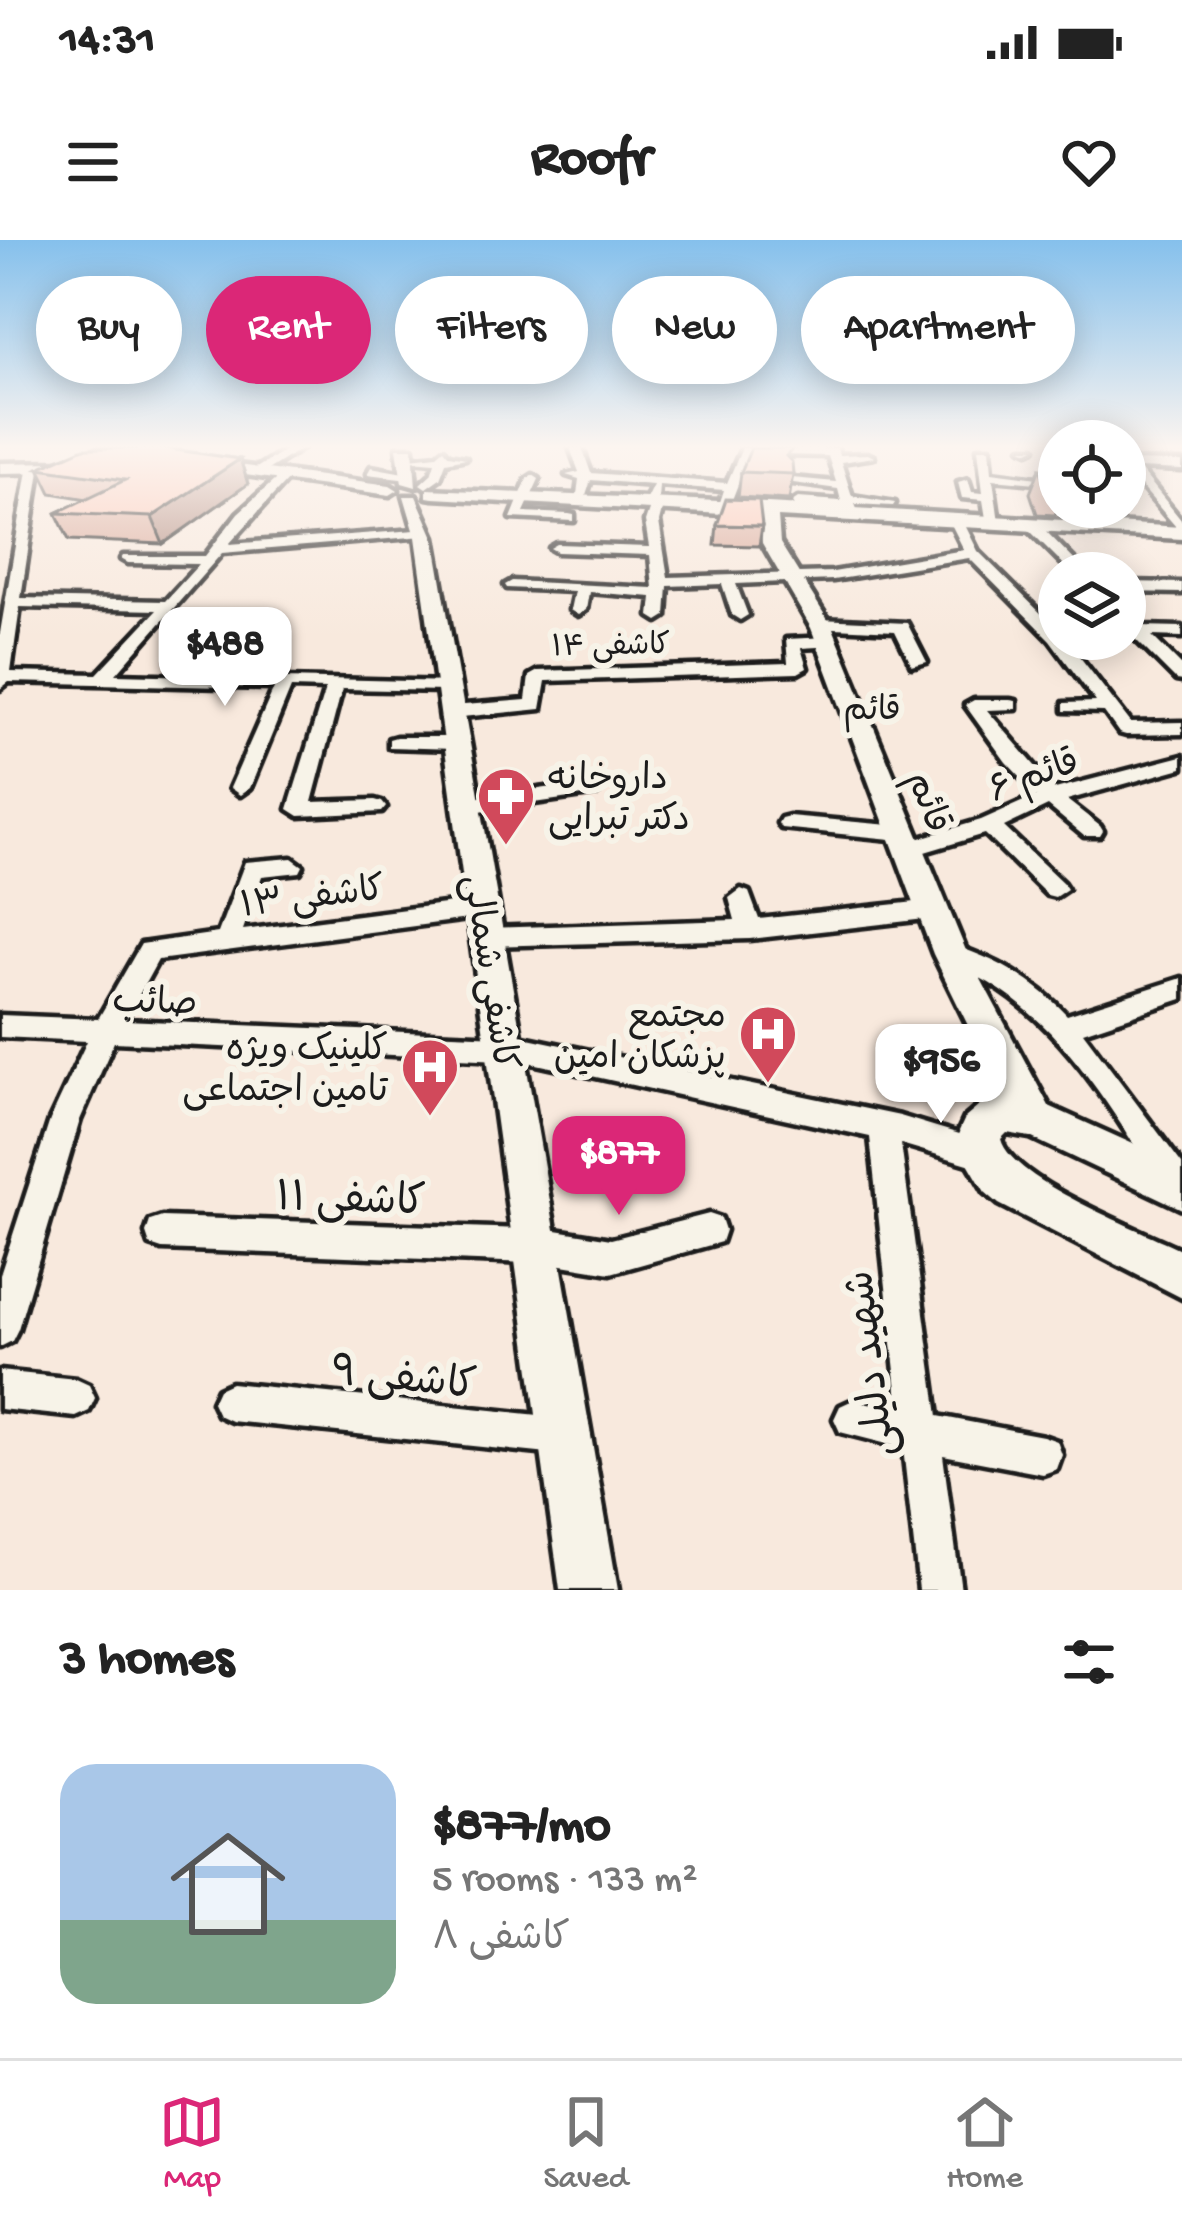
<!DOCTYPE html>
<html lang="en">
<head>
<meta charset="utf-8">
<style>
  :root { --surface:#fff; --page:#f2f2f2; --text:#222; --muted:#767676; --line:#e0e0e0; --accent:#db2777 }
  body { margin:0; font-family:"Gochi Hand","Playpen Sans Arabic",sans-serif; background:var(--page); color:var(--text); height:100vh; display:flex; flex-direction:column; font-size:45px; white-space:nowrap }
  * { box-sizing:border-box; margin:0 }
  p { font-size:39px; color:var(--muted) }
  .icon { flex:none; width:66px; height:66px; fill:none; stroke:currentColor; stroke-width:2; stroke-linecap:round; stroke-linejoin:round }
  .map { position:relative; height:1350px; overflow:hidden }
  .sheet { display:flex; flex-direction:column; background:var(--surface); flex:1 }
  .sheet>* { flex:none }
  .guide { position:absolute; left:36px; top:36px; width:1110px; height:108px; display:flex; gap:24px }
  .controls { position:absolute; left:1038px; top:180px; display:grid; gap:24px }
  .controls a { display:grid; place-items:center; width:108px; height:108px; border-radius:50%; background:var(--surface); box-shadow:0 6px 30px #0003; font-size:60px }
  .price { position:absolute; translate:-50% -102px; padding:0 27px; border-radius:24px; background:#fff; color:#222; font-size:39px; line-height:78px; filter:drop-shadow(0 3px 6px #0008) }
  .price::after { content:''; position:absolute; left:50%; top:72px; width:36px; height:27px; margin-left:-18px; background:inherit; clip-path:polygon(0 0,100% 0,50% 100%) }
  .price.on { background:var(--accent); color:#fff }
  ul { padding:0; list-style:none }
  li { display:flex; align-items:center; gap:36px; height:300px; padding:0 60px }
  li+li { border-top:3px solid var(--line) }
  li span { display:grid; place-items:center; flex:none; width:336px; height:240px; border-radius:36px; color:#555 }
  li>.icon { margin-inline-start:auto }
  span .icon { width:144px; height:144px; fill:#fffc; stroke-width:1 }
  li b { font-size:51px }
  h2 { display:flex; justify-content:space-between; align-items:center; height:144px; padding:0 60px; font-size:51px }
  .chip { padding:0 42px; border-radius:54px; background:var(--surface); box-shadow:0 6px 30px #0003; font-size:42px; line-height:108px }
  .chip.on { background:var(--accent); color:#fff }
  .status { display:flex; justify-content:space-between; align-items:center; height:84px; padding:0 60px; background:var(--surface); direction:ltr }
  .status svg { height:33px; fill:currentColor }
  header { display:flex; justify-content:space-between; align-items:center; height:156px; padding:0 60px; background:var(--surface); font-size:54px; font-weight:700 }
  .menu { display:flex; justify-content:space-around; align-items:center; height:168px; border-top:3px solid var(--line); background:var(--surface); font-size:33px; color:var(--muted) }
  .menu a { display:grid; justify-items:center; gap:6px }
  .menu .on { color:var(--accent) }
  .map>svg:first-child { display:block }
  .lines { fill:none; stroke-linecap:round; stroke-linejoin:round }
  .minor-casing { stroke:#1c1c1c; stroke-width:9 }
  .major-casing { stroke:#1c1c1c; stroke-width:9 }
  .minor { fill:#f7f3e8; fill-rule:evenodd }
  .major { fill:#f7f3e8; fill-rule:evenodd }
  .wall { fill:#d9a898; stroke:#1c1c1c; stroke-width:3 }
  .shaded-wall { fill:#b0887c; stroke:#1c1c1c; stroke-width:3 }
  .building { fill:#fcc3b1; stroke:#1c1c1c; stroke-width:3 }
  .labels { text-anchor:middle; stroke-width:12; stroke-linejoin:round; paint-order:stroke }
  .far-street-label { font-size:30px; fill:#1c1c1c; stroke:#f7f3e8 }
  .far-neighbourhood-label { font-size:33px; fill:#1c1c1c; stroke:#f7f3e8 }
  .street-label { font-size:36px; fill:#1c1c1c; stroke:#f7f3e8 }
  .poi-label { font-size:36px; fill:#1c1c1c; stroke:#f7f3e8; text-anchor:end }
  .near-street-label { font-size:42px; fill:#1c1c1c; stroke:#f7f3e8 }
</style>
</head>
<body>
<div class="status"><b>14:31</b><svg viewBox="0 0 49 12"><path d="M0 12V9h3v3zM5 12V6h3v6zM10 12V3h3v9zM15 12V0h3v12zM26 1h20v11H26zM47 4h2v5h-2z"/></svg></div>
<header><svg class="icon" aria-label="menu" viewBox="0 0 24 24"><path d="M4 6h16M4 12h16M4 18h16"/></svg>Roofr<svg class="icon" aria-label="heart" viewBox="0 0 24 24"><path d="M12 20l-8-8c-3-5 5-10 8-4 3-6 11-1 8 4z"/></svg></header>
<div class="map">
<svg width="1182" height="1350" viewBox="0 0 1182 1350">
  <rect width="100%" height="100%" fill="#f8e9dd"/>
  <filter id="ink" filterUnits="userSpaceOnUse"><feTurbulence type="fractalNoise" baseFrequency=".00833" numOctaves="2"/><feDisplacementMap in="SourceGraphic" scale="24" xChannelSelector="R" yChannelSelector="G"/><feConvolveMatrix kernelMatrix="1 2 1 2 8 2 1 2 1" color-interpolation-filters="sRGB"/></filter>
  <g filter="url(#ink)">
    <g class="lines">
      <g class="minor-casing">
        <path id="minor" d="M 288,208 L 302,208 L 260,235 L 250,232 Z
          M 570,208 L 582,208 L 591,233 L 727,243 L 742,208 L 752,208 L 730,265 L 720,262 L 724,250 L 659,245 L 658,260 L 663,266 L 659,282 L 668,337 L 833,332 L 964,310 L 949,280 L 961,277 L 978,311 L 1059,391 L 1059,399 L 1066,399 L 1131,483 L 1182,482 L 1182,494 L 1126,495 L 1119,493 L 1104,472 L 1064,471 L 1064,463 L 1096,462 L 1050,400 L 969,318 L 833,340 L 736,344 L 748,375 L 740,380 L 732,375 L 722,344 L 668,346 L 666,376 L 658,381 L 650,376 L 652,357 L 589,352 L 586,370 L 578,375 L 570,370 L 574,351 L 507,348 L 505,345 L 512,341 L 653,348 L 650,315 L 557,312 L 550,308 L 557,304 L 649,307 L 645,282 L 650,267 L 645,261 L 653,245 L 591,240 L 584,262 L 576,262 L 579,239 L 566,235 L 579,232 Z
          M 837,208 L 839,215 L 868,214 L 874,217 L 841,222 L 852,256 L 895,263 L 893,266 L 855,264 L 859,274 L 852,278 L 844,269 L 794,265 L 792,262 L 798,258 L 841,261 L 838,249 L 786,242 L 792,238 L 836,242 L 828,216 L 784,215 L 780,210 Z
          M 978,208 L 990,208 L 992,232 L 1054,240 L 1048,244 L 993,239 L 999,282 L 987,285 L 983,260 L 962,258 L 958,242 L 968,239 L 972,252 L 983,253 Z
          M 1022,208 L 1035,208 L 1029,211 Z
          M 444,209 L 449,215 L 466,218 L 446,222 L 440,238 L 426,248 L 420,244 L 431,234 L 435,222 L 400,219 L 437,215 Z
          M 1125,221 L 1182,222 L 1182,230 L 1139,228 L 1182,281 L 1182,294 L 1125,227 Z
          M 34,226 L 40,230 L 21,358 L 165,361 L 199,324 L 128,323 L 121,319 L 123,316 L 205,316 L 238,273 L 284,232 L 288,239 L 229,304 L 429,289 L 431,292 L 424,296 L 222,313 L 116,434 L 452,442 L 452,450 L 446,451 L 342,449 L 312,562 L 375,560 L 382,562 L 386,567 L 382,572 L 299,576 L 288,569 L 325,449 L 291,448 L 250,548 L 240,555 L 230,548 L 274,448 L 9,442 L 0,449 L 0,393 L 28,230 ZM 20,367 L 157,370 L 97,434 L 11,432 Z
          M 371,227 L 415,235 L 409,239 L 367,234 Z
          M 533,235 L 539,239 L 524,272 L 569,274 L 574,275 L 574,281 L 511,278 L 527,239 Z
          M 1026,281 L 1036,281 L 1087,333 L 1072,333 L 1026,287 Z
          M 1125,342 L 1182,343 L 1182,353 L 1125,352 Z
          M 1125,374 L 1141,386 L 1182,387 L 1182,397 L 1152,396 L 1182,426 L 1182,441 L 1176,440 L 1130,394 L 1125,388 Z
          M 820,379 L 907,383 L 927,422 L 912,426 L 895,391 L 814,387 L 812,384 Z
          M 828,397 L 836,402 L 834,406 L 801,408 L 807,428 L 798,433 L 546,441 L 541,469 L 452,478 L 443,472 L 452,466 L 526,460 L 529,436 L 538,431 L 788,423 L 786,399 Z
          M 1010,460 L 1016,461 L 1016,469 L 987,470 L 1055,549 L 1182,516 L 1182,528 L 1067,560 L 1100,586 L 1103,591 L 1100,596 L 1084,596 L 1048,566 L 1004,587 L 1063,643 L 1067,649 L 1055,657 L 1047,655 L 985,594 L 908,617 L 897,609 L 900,604 L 981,580 L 1037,555 L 1006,522 L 965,465 L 974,460 Z
          M 396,497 L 455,497 L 465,503 L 455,509 L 389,507 L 389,499 Z
          M 590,542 L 597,544 L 600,549 L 597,554 L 466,573 L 455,566 L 466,559 Z
          M 789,576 L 901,586 L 912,593 L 901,600 L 781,588 L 778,583 L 781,578 Z
          M 292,618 L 303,626 L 300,632 L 262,636 L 243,690 L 483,659 L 495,668 L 483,677 L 158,720 L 125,780 L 523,797 L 900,876 L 996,905 L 1000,915 L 996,925 L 985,929 L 901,904 L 938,1176 L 1043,1196 L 1057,1201 L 1062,1215 L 1057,1229 L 1043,1234 L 943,1215 L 961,1350 L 919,1350 L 903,1208 L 840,1192 L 834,1179 L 840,1166 L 853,1160 L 899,1169 L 870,897 L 523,821 L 114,802 L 80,880 L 18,1089 L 12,1101 L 0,1107 L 0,1035 L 50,880 L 87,801 L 0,797 L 0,775 L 98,779 L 141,704 L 218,693 L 245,622 Z
          M 741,649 L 749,652 L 759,679 L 934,660 L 946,669 L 934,678 L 750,699 L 487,706 L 478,704 L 475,697 L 478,690 L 487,688 L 735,680 L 729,658 Z
          M 950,704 C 996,719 1033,739 1067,775 L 1182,738 L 1182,759 L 1083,792 L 1182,924 L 1182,951 L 1174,954 L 1163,950 C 1105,860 1048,756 941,721 L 937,714 L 941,707 Z
          M 709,974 L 721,978 L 725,990 L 721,1002 L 611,1033 L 556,1024 L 162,1009 L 150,1005 L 146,993 L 150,981 L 162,977 L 556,990 L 611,999 Z
          M 0,1131 L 76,1139 L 89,1145 L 95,1158 L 89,1171 L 76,1177 L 0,1169 Z
          M 231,1143 L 568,1178 L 582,1183 L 587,1197 L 582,1211 L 568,1216 L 231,1181 L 218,1175 L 212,1162 L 218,1149 Z"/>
      </g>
      <g class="major-casing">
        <path id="major" d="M 100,208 L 123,208 L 59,232 L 0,233 L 0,223 L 57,222 Z
          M 397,208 L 413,208 L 416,247 L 402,243 Z
          M 200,220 L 390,245 L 398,250 L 390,255 L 194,228 L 194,222 Z
          M 427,249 L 768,263 L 1182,287 L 1182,299 L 778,277 L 780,303 L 833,388 L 967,713 L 1049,866 L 1182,926 L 1182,969 L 1030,897 L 1007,893 L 1001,899 C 1011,941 1141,990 1182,1010 L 1182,1058 L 999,964 L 985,952 L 964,916 L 959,891 L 965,878 L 986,860 L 1002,855 L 933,714 L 811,388 L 762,303 L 760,276 L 433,258 L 427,257 Z
          M 404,256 L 416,256 L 434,297 L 618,1350 L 560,1350 L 416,297 Z"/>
      </g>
      <use href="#minor" class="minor"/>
      <use href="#major" class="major"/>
    </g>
    <path class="wall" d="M 179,208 L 180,210 L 240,219 L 248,244 L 163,304 L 69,300 L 56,273 L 87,259 L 51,253 L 39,228 Z
      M 790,220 L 793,234 L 789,260 L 738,257 L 741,232 Z
      M 1040,228 L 1059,234 L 1059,265 L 1055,275 L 1037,274 L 1030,253 Z
      M 717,285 L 762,286 L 759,306 L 715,305 Z"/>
    <path class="shaded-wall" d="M 240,219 L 248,244 L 163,304 L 152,277 Z"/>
    <path class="building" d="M 84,208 L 179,208 L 175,210 L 240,219 L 152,277 L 56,273 L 125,240 L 39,228 Z
      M 751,208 L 791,208 L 791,211 L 786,216 L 792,222 L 793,234 L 741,232 Z
      M 1040,228 L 1057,230 L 1059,249 L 1047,248 Z
      M 726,259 L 759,260 L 762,286 L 717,285 Z"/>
  </g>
  <linearGradient id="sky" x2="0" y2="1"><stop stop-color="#85c0ec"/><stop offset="0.52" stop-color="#fcf5f0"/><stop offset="1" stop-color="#fcf5f0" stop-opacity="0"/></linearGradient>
  <rect width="1182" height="397" fill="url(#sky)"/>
  <defs>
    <g id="pharmacy-pin" transform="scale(3)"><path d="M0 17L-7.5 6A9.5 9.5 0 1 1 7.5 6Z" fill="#d1495b" stroke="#f7f3e8"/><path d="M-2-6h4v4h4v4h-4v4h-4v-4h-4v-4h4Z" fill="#fff"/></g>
    <g id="hospital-pin" transform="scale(3)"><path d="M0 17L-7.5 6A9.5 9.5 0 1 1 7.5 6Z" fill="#d1495b" stroke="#f7f3e8"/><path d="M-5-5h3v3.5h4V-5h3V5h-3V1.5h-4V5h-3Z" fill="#fff"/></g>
  </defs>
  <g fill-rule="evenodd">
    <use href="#pharmacy-pin" x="506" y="556"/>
    <use href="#hospital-pin" x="768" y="794"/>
    <use href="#hospital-pin" x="430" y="827"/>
  </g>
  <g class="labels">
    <g class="far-street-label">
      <text transform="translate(611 404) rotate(-1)" y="10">کاشفی ۱۴</text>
    </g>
    <g class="far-neighbourhood-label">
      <text x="872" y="479">قائم</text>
    </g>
    <g class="street-label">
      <text transform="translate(1033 533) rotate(-20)" y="13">قائم ۶</text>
      <text transform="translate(931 561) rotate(69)" y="13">قائم</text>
      <text transform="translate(312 654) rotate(-7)" y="13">کاشفی ۱۳</text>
      <text transform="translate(493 732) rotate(81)" y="13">کاشفی شمالی</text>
      <text transform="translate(155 759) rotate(2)" y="13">صائب</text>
    </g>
    <g class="poi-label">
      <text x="548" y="548" text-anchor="start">داروخانه<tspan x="548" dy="41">دکتر تبرایی</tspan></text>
      <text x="726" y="786">مجتمع<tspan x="726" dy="41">پزشکان امین</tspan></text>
      <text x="388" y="819">کلینیک ویژه<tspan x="388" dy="41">تامین اجتماعی</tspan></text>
    </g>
    <g class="near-street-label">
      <text transform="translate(351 956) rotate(2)" y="15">کاشفی ۱۱</text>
      <text transform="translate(867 1124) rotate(-97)" y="15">شهید دلیلی</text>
      <text transform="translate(404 1135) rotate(6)" y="15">کاشفی ۹</text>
    </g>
  </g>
</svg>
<div class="controls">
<a><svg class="icon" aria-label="locate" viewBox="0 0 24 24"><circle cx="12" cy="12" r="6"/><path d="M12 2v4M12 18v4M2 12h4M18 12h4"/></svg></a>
<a><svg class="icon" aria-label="layers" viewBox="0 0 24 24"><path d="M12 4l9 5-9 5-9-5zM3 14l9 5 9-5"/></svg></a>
</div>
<b class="price" style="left:225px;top:469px">$488</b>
<b class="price" style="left:941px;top:886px">$956</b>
<b class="price on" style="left:619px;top:978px">$877</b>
<div class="guide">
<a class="chip">Buy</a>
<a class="chip on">Rent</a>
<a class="chip">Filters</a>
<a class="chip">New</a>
<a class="chip">Apartment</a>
</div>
</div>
<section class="sheet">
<h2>3 homes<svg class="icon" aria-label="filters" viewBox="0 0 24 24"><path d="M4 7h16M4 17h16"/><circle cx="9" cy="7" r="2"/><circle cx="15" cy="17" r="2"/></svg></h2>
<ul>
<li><span style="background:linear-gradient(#a9c7e8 65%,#7fa58c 0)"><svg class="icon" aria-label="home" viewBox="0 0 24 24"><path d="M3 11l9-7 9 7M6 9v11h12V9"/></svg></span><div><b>$877/mo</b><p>5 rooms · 133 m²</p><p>کاشفی ۸</p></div></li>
</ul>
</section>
<nav class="menu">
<a class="on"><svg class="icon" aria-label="map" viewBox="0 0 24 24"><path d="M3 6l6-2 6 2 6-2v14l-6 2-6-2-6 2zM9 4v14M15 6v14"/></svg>Map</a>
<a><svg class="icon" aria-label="saved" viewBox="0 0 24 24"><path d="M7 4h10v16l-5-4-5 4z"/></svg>Saved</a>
<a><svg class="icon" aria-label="home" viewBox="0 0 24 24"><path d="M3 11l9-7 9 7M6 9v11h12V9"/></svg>Home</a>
</nav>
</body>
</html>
